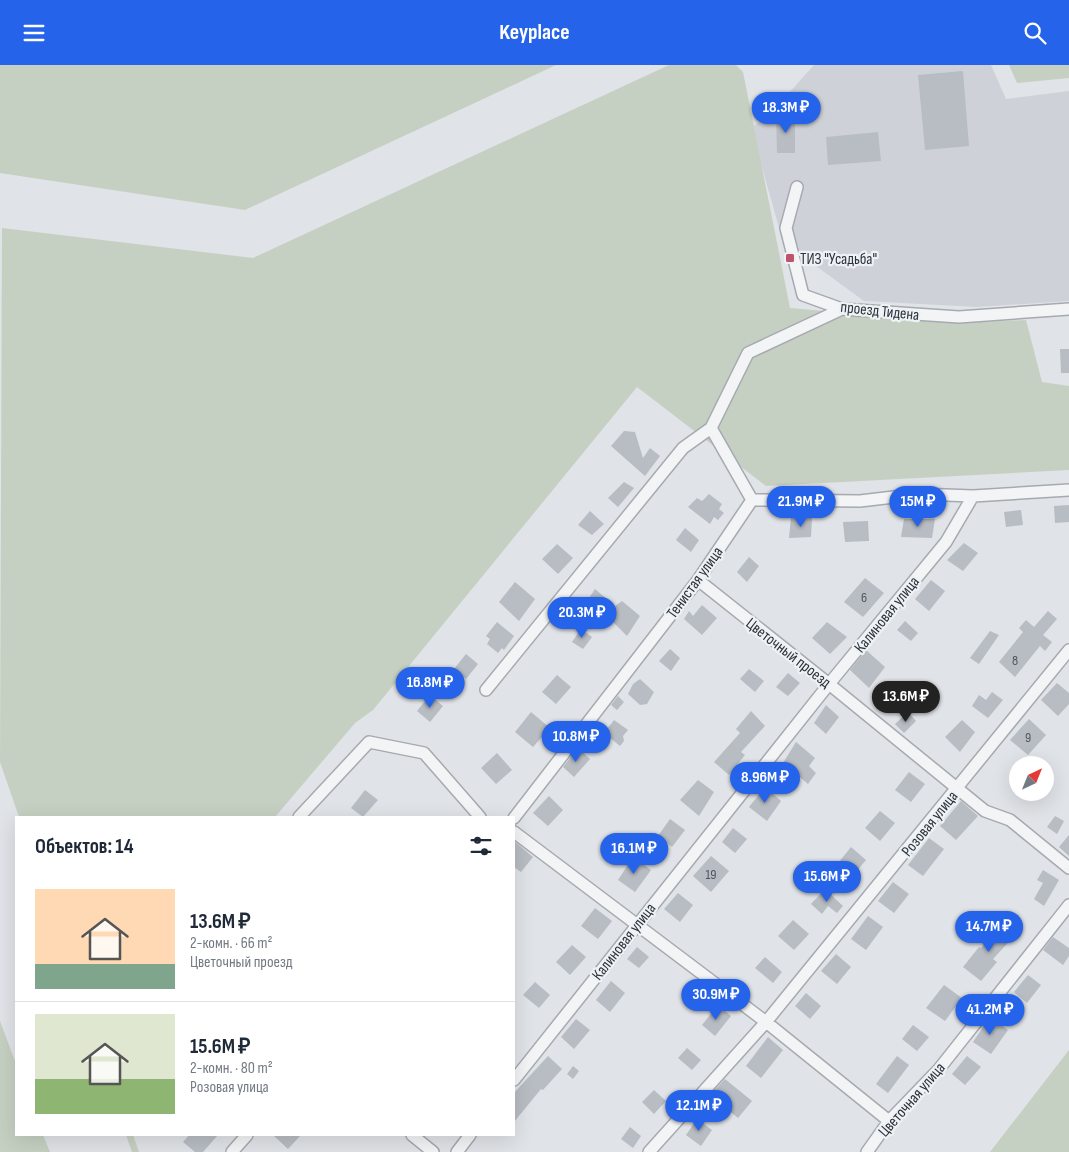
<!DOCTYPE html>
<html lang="ru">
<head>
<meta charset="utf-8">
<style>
  :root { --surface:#fff; --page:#f2f2f3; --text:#1f2937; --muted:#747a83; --line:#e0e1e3; --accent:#2563eb }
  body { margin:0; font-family:"Sofia Sans Condensed",sans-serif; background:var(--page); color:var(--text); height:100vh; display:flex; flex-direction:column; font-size:19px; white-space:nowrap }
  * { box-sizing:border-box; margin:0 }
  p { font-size:16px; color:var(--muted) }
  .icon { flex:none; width:28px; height:28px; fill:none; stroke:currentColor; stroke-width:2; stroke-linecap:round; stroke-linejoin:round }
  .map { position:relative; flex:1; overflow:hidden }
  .sheet { position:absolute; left:15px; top:751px; width:500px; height:320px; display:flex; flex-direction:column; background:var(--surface); border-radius:0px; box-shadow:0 5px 20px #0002 }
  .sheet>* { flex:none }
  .needle { width:32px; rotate:43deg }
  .tools { position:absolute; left:1009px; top:691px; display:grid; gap:10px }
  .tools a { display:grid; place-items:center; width:45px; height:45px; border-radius:50%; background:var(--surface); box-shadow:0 5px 20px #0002; font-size:25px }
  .price { position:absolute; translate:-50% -42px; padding:0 11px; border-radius:18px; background:var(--accent); color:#fff; font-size:16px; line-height:32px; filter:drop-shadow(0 1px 2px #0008) }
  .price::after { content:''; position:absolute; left:50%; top:30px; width:15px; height:11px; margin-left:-8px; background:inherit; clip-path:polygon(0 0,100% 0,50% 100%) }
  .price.selected { background:#222; color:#fff }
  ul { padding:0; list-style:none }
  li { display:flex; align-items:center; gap:15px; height:125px; padding:0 20px }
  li+li { border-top:1px solid var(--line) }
  li span { display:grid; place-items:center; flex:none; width:140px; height:100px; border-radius:0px; color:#555 }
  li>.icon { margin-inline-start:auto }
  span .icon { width:60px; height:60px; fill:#fffc; stroke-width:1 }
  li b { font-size:21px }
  h2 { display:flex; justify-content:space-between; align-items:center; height:60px; padding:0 20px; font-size:21px }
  header { display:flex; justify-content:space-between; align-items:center; height:65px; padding:0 20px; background:var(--accent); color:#fff; font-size:22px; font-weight:700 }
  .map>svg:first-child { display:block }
  .built { fill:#ced2d8 }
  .green { fill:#c6d0c2 }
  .building { fill:#b8bdc3 }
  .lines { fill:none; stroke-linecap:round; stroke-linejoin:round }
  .minor-casing { stroke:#a6aab0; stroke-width:14 }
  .minor { stroke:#f2f4f6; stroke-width:11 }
  .poi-dot { fill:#be536b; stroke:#eff2f5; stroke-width:2 }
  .labels { text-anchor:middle; stroke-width:4.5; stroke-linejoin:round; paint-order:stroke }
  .number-label { font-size:14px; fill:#4e555e }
  .poi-label { font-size:16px; fill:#2a323c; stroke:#eff2f5; text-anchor:start }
  .street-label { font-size:16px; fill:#2a323c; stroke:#eff2f5 }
</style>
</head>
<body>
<header><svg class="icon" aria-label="menu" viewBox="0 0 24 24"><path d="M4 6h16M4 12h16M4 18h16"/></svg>Keyplace<svg class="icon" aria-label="search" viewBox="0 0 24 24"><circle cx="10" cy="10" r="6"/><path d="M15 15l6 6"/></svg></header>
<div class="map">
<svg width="1069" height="1087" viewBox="0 0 1069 1087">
  <rect width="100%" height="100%" fill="#e0e3e7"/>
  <path class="built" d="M 814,0 L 991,0 L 1006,34 L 1069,26 L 1069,236 L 977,242 L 864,236 L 783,177 L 751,63 L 770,49 Z"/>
  <path class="green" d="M 0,0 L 556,0 L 245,145 L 0,108 Z
    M 669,0 L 736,0 L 743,7 L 790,243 L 959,258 L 1026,255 L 1042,317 L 1069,321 L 1069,405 L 766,421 L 637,322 L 373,645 L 355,658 L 275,752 L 19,752 L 0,697 L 2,163 L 253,193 Z
    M 1009,0 L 1069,0 L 1069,13 L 1017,18 Z
    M 0,956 L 16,999 L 16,1070 L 43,1070 L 50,1087 L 0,1087 Z
    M 1069,985 L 1069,1087 L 990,1087 Z
    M 126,1070 L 133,1070 L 139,1087 L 132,1087 Z"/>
  <path class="building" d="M 963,6 L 969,81 L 925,85 L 918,10 Z
    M 776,50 L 795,50 L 795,88 L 777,88 Z
    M 878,67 L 881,96 L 828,100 L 826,72 Z
    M 1060,284 L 1069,284 L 1069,308 L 1061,308 Z
    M 624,366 L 635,367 L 643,393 L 650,383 L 660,391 L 645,411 L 611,381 Z
    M 624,417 L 634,423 L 618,442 L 608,433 Z
    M 709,429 L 722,439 L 719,444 L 724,448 L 718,455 L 714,452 L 710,459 L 688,442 L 697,433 L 702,436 Z
    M 1069,440 L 1069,457 L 1055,458 L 1054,441 Z
    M 1021,445 L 1023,460 L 1006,462 L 1004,447 Z
    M 590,446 L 604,459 L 592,470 L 578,460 Z
    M 791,452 L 812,453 L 811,472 L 789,473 Z
    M 904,454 L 935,454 L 932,473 L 901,472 Z
    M 868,456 L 869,476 L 845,477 L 843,457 Z
    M 685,463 L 699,475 L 691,487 L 676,475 Z
    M 964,478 L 978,488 L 963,506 L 947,495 Z
    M 557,479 L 573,493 L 558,509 L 542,494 Z
    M 749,492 L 759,501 L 747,517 L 737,507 Z
    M 865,513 L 884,528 L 863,552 L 844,537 Z
    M 931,515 L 945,526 L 929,546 L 915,534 Z
    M 515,517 L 535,534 L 519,556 L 499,537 Z
    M 595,524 L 615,541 L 622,536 L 640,551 L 627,571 L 608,552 L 604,559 L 583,542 Z
    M 702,540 L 717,553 L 702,570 L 684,554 L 689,546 L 693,551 Z
    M 1048,546 L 1057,554 L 1043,570 L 1052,577 L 1045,586 L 1040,581 L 1015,612 L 999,597 L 1023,567 L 1019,563 L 1026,555 L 1034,562 Z
    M 905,556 L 918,568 L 911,576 L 897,565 Z
    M 497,557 L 514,571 L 504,585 L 502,583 L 498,588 L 487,579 L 490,574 L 486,571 Z
    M 827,557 L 847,572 L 830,589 L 812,573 Z
    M 581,564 L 592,572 L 583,584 L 572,577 Z
    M 990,566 L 999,570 L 979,599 L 970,593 Z
    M 670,584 L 680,593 L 671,606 L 659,596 Z
    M 866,585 L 885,602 L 869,623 L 850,605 Z
    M 466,589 L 478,599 L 466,614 L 454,604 Z
    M 749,604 L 764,616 L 755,627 L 740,614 Z
    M 788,608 L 800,618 L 788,631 L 776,622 Z
    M 557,610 L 571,622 L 556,639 L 542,627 Z
    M 640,614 L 654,627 L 647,639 L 640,640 L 628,629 L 633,619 Z
    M 1057,618 L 1069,628 L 1069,639 L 1058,651 L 1041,635 Z
    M 992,627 L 1003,635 L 988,653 L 972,641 L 979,630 L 986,635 Z
    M 430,630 L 443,641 L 430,657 L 417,646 Z
    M 618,631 L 624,637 L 617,645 L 611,640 Z
    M 826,640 L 839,652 L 826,669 L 814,658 Z
    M 751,646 L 765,661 L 741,687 L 745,690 L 729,710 L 714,697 L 740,668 L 736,664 Z
    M 531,647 L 550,663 L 533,682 L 515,667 Z
    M 908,647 L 916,656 L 904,668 L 895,659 Z
    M 1029,654 L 1046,670 L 1028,690 L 1010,675 Z
    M 614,655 L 628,665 L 623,671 L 624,676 L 620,681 L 604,668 Z
    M 962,655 L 975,667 L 960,687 L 945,672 Z
    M 796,677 L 815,693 L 809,701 L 816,708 L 808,719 L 783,698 Z
    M 578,683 L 590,694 L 574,712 L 563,702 Z
    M 497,688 L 512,705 L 496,719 L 481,703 Z
    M 909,707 L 925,719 L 911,737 L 895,725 Z
    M 698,715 L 714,727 L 699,751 L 680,735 Z
    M 765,722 L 781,736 L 767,756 L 749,742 Z
    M 365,725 L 378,735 L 363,752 L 351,743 Z
    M 549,731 L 563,745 L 548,761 L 533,748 Z
    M 961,736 L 978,751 L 956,775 L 940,761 Z
    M 880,746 L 895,758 L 880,776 L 865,763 Z
    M 1055,751 L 1064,756 L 1057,769 L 1047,762 Z
    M 670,754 L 685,765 L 672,782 L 658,771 Z
    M 733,763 L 747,774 L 735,788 L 722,777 Z
    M 1069,770 L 1069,791 L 1059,782 Z
    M 929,773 L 944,784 L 923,811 L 908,800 Z
    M 514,776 L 533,792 L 521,807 L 514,802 Z
    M 851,782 L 866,795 L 850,814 L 835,802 Z
    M 711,791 L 729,806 L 711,827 L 693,811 Z
    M 633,792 L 651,805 L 635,827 L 618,815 Z
    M 1043,805 L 1059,815 L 1044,841 L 1034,834 L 1043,818 L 1037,815 Z
    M 893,817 L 909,829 L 894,848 L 878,836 Z
    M 825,824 L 843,841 L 837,848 L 828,841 L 822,849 L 811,839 Z
    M 678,828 L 693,840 L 680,857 L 664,844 Z
    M 595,843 L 612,856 L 598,874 L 581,861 Z
    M 868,851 L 883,862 L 866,885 L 851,874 Z
    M 793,855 L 809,869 L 794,885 L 778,871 Z
    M 1004,858 L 1016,869 L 993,894 L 997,897 L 981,916 L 963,902 L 979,882 L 981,883 Z
    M 1053,872 L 1069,883 L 1069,891 L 1063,900 L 1043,885 Z
    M 572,880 L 586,892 L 570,910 L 556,897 Z
    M 637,882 L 649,892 L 639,903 L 627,894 Z
    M 836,889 L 851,902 L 837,919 L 821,906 Z
    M 765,892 L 782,907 L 773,918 L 755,903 Z
    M 1028,910 L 1041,920 L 1027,938 L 1014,927 Z
    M 611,916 L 625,928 L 610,947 L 596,935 Z
    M 535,917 L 550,930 L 539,943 L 523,930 Z
    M 944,920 L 962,933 L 945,956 L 926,943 Z
    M 806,928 L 821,941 L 810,954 L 795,941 Z
    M 718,940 L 731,951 L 715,971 L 702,960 Z
    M 990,952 L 1008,965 L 991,989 L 973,977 Z
    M 576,954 L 590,965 L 574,984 L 561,972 Z
    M 913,960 L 929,972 L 917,986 L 902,974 Z
    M 768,972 L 783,985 L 761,1013 L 746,1001 Z
    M 687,983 L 701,995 L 692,1005 L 678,993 Z
    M 548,991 L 562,1004 L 543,1025 L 541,1024 L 514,1057 L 514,1028 Z
    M 897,991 L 909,1000 L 888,1028 L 876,1019 Z
    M 967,991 L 981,1002 L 965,1020 L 952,1009 Z
    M 573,1001 L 579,1006 L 573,1014 L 567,1009 Z
    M 725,1014 L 752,1036 L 738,1053 L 710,1030 Z
    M 654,1025 L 666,1036 L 654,1049 L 642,1037 Z
    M 697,1054 L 712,1065 L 701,1081 L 686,1070 Z
    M 630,1062 L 641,1071 L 633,1083 L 621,1074 Z
    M 189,1070 L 218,1070 L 203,1087 L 195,1087 L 183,1077 Z
    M 273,1070 L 301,1070 L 288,1084 Z"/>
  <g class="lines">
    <g class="minor-casing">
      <path id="minor" d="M 797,122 L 786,163 L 803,230 L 842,244 L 959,252 L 1069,244
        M 752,435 L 860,436 L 919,429 L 973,431 L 1069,425
        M 752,435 L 711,363 L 748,288 L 842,244
        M 698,515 L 829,619 L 985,746 L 1010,755 L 1069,803
        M 486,625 L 683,383 L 711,363
        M 299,752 L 369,677 L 424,688 L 480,752
        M 514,753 L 698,515 L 752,435
        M 514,767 L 766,957 L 889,1056
        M 514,1015 L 829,619 L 946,477 L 973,431
        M 412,1070 L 433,1087
        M 232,1087 L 247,1070
        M 457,1087 L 470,1070
        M 649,1087 L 766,957 L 1069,585
        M 867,1087 L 889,1056 L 939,1004 L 1069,840"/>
    </g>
    <use href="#minor" class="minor"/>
  </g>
  <rect class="poi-dot" x="785" y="188" width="10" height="10" rx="2.5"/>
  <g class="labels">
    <g class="number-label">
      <text x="864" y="537">6</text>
      <text x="1015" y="600">8</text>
      <text x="1028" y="677">9</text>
      <text x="711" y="814">19</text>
    </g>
    <g class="poi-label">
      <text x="800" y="199">ТИЗ "Усадьба"</text>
    </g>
    <g class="street-label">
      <text transform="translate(880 245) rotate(6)" y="6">проезд Тидена</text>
      <text transform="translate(694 517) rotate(-54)" y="6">Тенистая улица</text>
      <text transform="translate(886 549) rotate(-51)" y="6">Калиновая улица</text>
      <text transform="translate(789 587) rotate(38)" y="6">Цветочный проезд</text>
      <text transform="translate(929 758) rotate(-51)" y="6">Розовая улица</text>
      <text transform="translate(623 876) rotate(-52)" y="6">Калиновая улица</text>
      <text transform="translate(911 1034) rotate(-49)" y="6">Цветочная улица</text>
    </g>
  </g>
</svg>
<div class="tools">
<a><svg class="needle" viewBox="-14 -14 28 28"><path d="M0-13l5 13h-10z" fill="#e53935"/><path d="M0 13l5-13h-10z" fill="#747a83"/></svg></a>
</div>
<b class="price" style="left:786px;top:69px">18.3M ₽</b>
<b class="price" style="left:801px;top:463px">21.9M ₽</b>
<b class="price" style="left:918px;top:463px">15M ₽</b>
<b class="price" style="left:582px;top:574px">20.3M ₽</b>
<b class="price" style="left:430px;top:644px">16.8M ₽</b>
<b class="price selected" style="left:906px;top:658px">13.6M ₽</b>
<b class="price" style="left:576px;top:698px">10.8M ₽</b>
<b class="price" style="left:765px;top:739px">8.96M ₽</b>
<b class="price" style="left:634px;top:810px">16.1M ₽</b>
<b class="price" style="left:827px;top:838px">15.6M ₽</b>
<b class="price" style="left:989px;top:888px">14.7M ₽</b>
<b class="price" style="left:716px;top:956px">30.9M ₽</b>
<b class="price" style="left:990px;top:971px">41.2M ₽</b>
<b class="price" style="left:699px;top:1067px">12.1M ₽</b>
<section class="sheet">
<h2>Объектов: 14<svg class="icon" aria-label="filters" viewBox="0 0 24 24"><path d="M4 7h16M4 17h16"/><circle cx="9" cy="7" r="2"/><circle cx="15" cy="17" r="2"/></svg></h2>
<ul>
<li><span style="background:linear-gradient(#ffd9b3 75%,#7fa58c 0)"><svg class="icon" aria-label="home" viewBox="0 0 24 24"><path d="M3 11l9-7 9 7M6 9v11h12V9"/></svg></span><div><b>13.6M ₽</b><p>2-комн. · 66 m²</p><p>Цветочный проезд</p></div></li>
<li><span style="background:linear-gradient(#dfe7d0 65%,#8fb573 0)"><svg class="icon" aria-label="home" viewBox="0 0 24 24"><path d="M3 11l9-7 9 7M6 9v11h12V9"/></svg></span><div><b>15.6M ₽</b><p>2-комн. · 80 m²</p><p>Розовая улица</p></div></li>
</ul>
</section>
</div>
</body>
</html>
